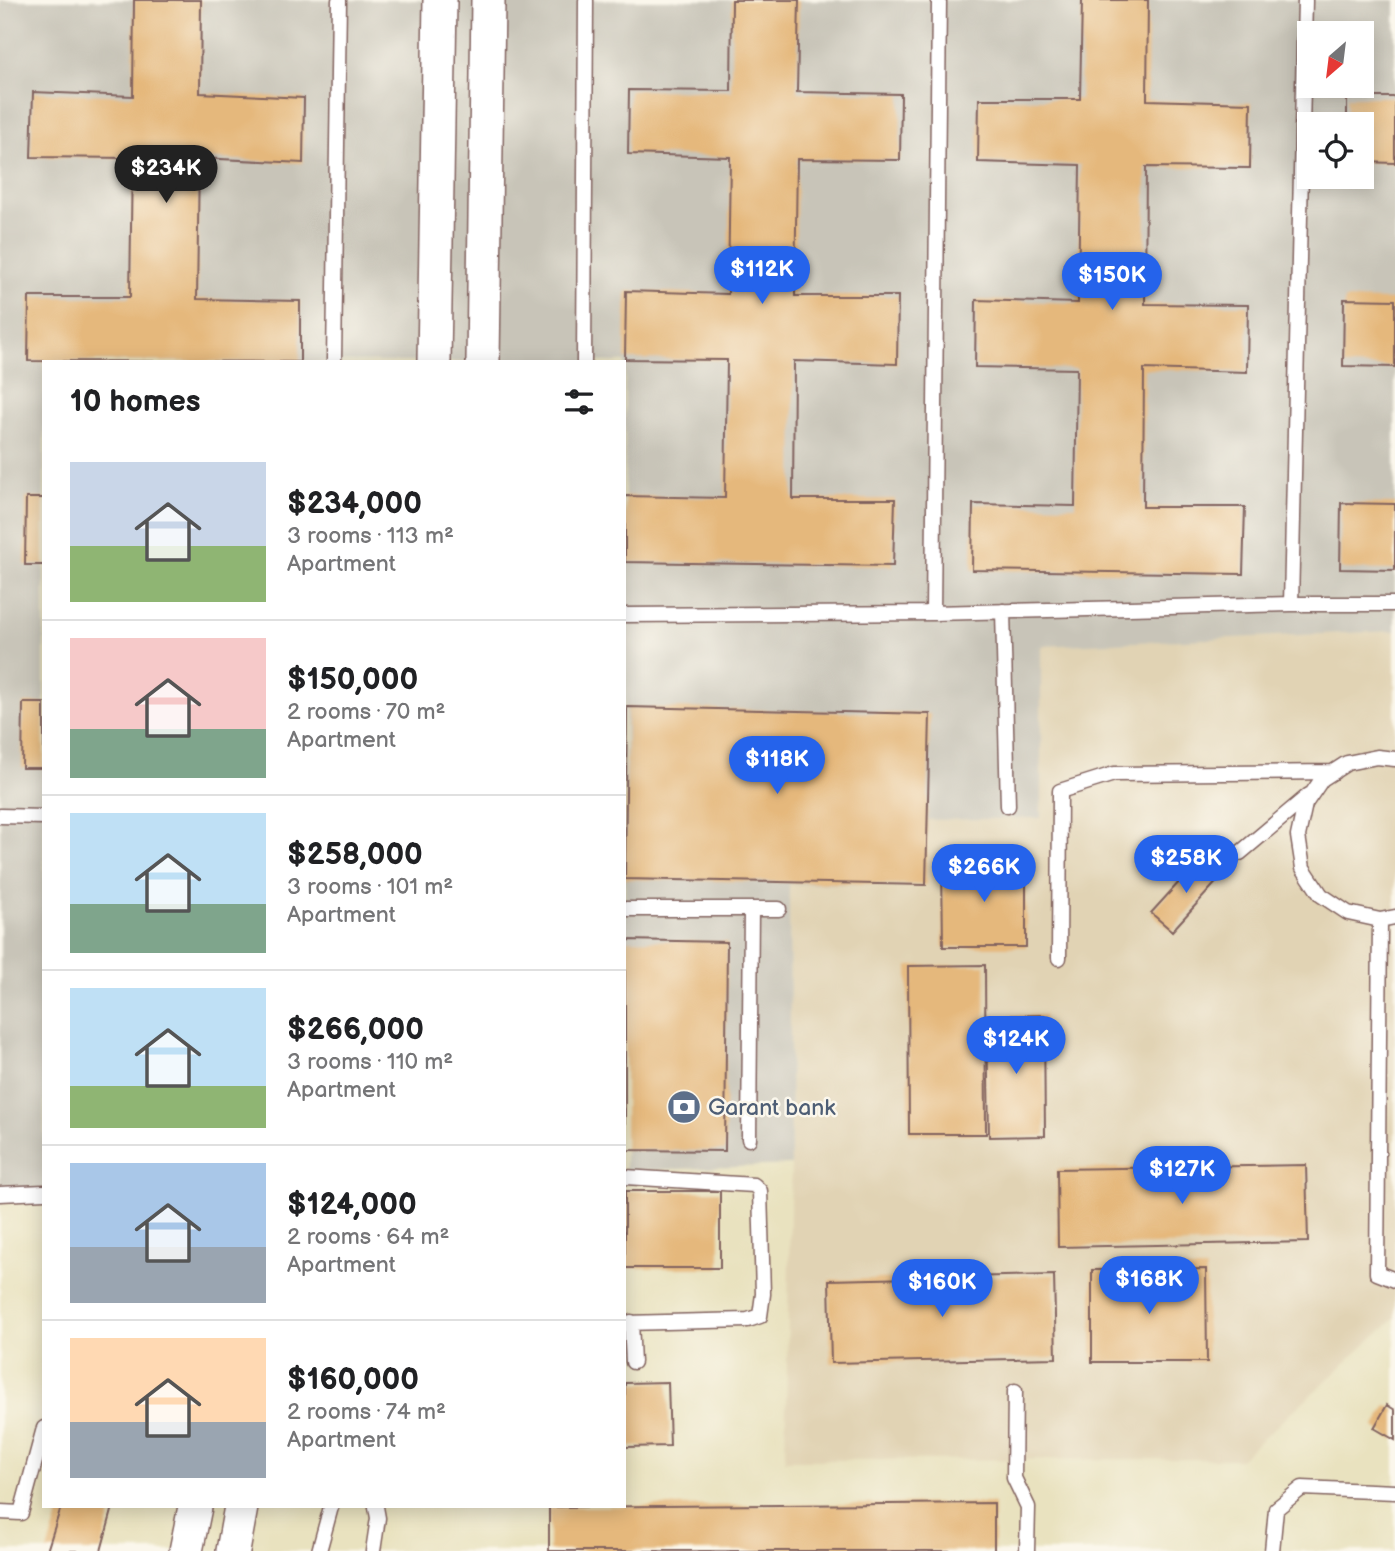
<!DOCTYPE html>
<html lang="en">
<head>
<meta charset="utf-8">
<style>
  :root { --surface:#fff; --page:#f6f6f6; --text:#202124; --muted:#757577; --line:#e0e0e0; --accent:#2563eb }
  body { margin:0; font-family:"Balsamiq Sans",sans-serif; background:var(--page); color:var(--text); height:100vh; display:flex; flex-direction:column; font-size:26px; white-space:nowrap }
  * { box-sizing:border-box; margin:0 }
  p { font-size:23px; color:var(--muted) }
  .icon { flex:none; width:38px; height:38px; fill:none; stroke:currentColor; stroke-width:2; stroke-linecap:round; stroke-linejoin:round }
  .map { position:relative; flex:1; overflow:hidden }
  .side { position:absolute; left:42px; top:360px; width:584px; height:1148px; display:flex; flex-direction:column; background:var(--surface); border-radius:0px; box-shadow:0 4px 18px #0003 }
  .side>* { flex:none }
  .needle { width:46px; rotate:208deg }
  .controls { position:absolute; left:1297px; top:21px; display:grid; gap:14px }
  .controls a { display:grid; place-items:center; width:77px; height:77px; border-radius:0px; background:var(--surface); box-shadow:0 4px 18px #0003; font-size:35px }
  .price { position:absolute; translate:-50% -60px; padding:0 16px; border-radius:24px; background:var(--accent); color:#fff; font-size:23px; line-height:46px; filter:drop-shadow(0 2px 4px #0008) }
  .price::after { content:''; position:absolute; left:50%; top:42px; width:21px; height:16px; margin-left:-10px; background:inherit; clip-path:polygon(0 0,100% 0,50% 100%) }
  .price.on { background:#222; color:#fff }
  ul { padding:0; list-style:none }
  li { display:flex; align-items:center; gap:21px; height:175px; padding:0 28px }
  li+li { border-top:2px solid var(--line) }
  li span { display:grid; place-items:center; flex:none; width:196px; height:140px; border-radius:0px; color:#555 }
  li>.icon { margin-inline-start:auto }
  span .icon { width:84px; height:84px; fill:#fffc; stroke-width:1 }
  li b { font-size:30px }
  h2 { display:flex; justify-content:space-between; align-items:center; height:84px; padding:0 28px; font-size:30px }
  .map>svg:first-child { display:block }
  .built { fill:#e1d3b4 }
  .industrial { fill:#c8c4b8; fill-rule:evenodd }
  .building { fill:#e5b87b }
  .lines { fill:none; stroke-linecap:round; stroke-linejoin:round }
  .service-casing { stroke:#82635f; stroke-width:17 }
  .tertiary-casing { stroke:#82635f; stroke-width:36 }
  .service { stroke:#fff; stroke-width:14 }
  .tertiary { stroke:#fff; stroke-width:33 }
  .labels { text-anchor:middle; stroke-width:5; stroke-linejoin:round; paint-order:stroke }
  .service-label { font-size:23px; fill:#4e5e75; stroke:#fbf7ec; text-anchor:start }
</style>
</head>
<body>
<div class="map">
<svg width="1395" height="1551" viewBox="0 0 1395 1551">
  <rect width="100%" height="100%" fill="#fbf7ec"/>
  <filter id="ink" filterUnits="userSpaceOnUse"><feTurbulence type="fractalNoise" baseFrequency=".0143" numOctaves="2"/><feDisplacementMap in="SourceGraphic" scale="14" xChannelSelector="R" yChannelSelector="G"/><feConvolveMatrix kernelMatrix="1 2 1 2 8 2 1 2 1" color-interpolation-filters="sRGB"/></filter>
  <filter id="wash" filterUnits="userSpaceOnUse"><feTurbulence type="fractalNoise" baseFrequency=".00686" numOctaves="4" result="noise"/><feDisplacementMap in="SourceGraphic" scale="28" xChannelSelector="R" yChannelSelector="G"/><feGaussianBlur stdDeviation="1.57" result="paint"/><feColorMatrix in="noise" values="0 0 0 0 0 0 0 0 0 0 0 0 0 0 0 0 0 1.4 0 .05"/><feComposite in="paint" operator="in"/></filter>
  <g filter="url(#wash)">
    <rect width="100%" height="100%" fill="#e9e2bf"/>
    <path class="built" d="M 1395,631 L 1395,1318 L 1240,1459 L 785,1460 L 791,1165 L 789,884 L 926,885 L 928,820 L 1040,818 L 1041,646 Z"/>
    <path class="industrial" d="M 0,0 L 1395,0 L 1395,631 L 1041,646 L 1041,818 L 928,820 L 926,885 L 789,884 L 791,1165 L 625,1171 L 625,362 L 44,362 L 44,1193 L 0,1200 ZM 1309,33 L 1362,33 L 1362,86 L 1309,86 ZM 1309,124 L 1362,124 L 1362,177 L 1309,177 Z"/>
    <g id="blocks">
      <path class="building" d="M 134,0 L 201,0 L 200,93 L 304,98 L 303,163 L 199,158 L 197,299 L 300,301 L 300,362 L 28,361 L 29,297 L 130,297 L 132,158 L 31,157 L 33,92 L 133,96 Z
        M 732,0 L 799,0 L 797,92 L 901,94 L 900,160 L 797,159 L 795,296 L 898,296 L 897,364 L 794,361 L 793,499 L 895,499 L 893,566 L 625,562 L 625,496 L 725,498 L 727,360 L 625,359 L 626,291 L 728,294 L 730,157 L 628,154 L 629,90 L 731,91 Z
        M 1082,0 L 1148,0 L 1147,100 L 1251,103 L 1250,168 L 1146,167 L 1145,304 L 1248,305 L 1247,372 L 1144,369 L 1143,507 L 1245,507 L 1243,574 L 972,570 L 973,504 L 1075,506 L 1077,369 L 975,367 L 976,300 L 1078,303 L 1080,165 L 978,162 L 979,99 L 1080,99 Z
        M 1347,97 L 1395,97 L 1395,163 L 1362,162 L 1362,124 L 1347,124 Z
        M 1344,299 L 1395,300 L 1395,367 L 1343,366 Z
        M 26,498 L 44,498 L 44,565 L 25,565 Z
        M 1341,503 L 1395,504 L 1395,570 L 1340,569 Z
        M 23,703 L 44,703 L 44,768 L 22,768 Z
        M 627,707 L 930,714 L 926,885 L 625,879 Z
        M 1201,858 L 1221,877 L 1172,931 L 1151,913 Z
        M 942,862 L 1026,862 L 1026,947 L 943,947 Z
        M 625,940 L 727,942 L 725,1151 L 625,1150 Z
        M 985,965 L 986,1134 L 909,1134 L 908,966 Z
        M 1044,1015 L 1045,1136 L 989,1137 L 987,1016 Z
        M 1306,1165 L 1308,1242 L 1058,1247 L 1057,1169 Z
        M 625,1191 L 720,1191 L 720,1268 L 625,1268 Z
        M 1206,1269 L 1207,1362 L 1092,1362 L 1092,1270 Z
        M 1054,1275 L 1056,1358 L 831,1363 L 829,1280 Z
        M 668,1382 L 670,1446 L 625,1447 L 625,1383 Z
        M 1387,1405 L 1395,1410 L 1395,1440 L 1374,1428 Z
        M 994,1503 L 994,1551 L 549,1551 L 549,1507 Z
        M 61,1507 L 113,1507 L 101,1551 L 47,1551 Z"/>
    </g>
  </g>
  <g filter="url(#ink)">
    <use href="#blocks" fill-opacity="0" stroke="#82635f" stroke-width="2"/>
    <g class="lines">
      <g class="service-casing">
        <path id="service" d="M 334,362 L 339,0
          M 584,362 L 586,0
          M 1291,604 L 1305,0
          M 1003,611 L 1008,806
          M 933,613 L 939,0
          M 625,615 L 933,613 L 1291,604 L 1395,604
          M 1395,759 L 1377,757 L 1347,763 L 1322,779 L 1305,804 L 1298,836 L 1303,868 L 1321,895 L 1348,913 L 1380,920 L 1395,917
          M 0,816 L 44,817
          M 1240,853 L 1309,795
          M 625,909 L 779,909
          M 1380,920 L 1377,1273 L 1395,1280
          M 1059,958 L 1060,791 L 1114,774 L 1334,772
          M 749,1139 L 751,909
          M 625,1177 L 754,1185 L 760,1191 L 763,1294 L 760,1316 L 748,1320 L 625,1323
          M 0,1194 L 44,1192
          M 631,1322 L 633,1362
          M 1015,1391 L 1014,1478 L 1028,1507 L 1027,1551
          M 0,1512 L 21,1513 L 44,1428
          M 319,1551 L 331,1507
          M 373,1551 L 378,1518 L 376,1507
          M 1272,1551 L 1276,1509 L 1302,1488 L 1395,1492"/>
      </g>
      <g class="tertiary-casing">
        <path id="tertiary" d="M 434,362 L 440,0
          M 483,362 L 488,0
          M 186,1551 L 195,1507
          M 233,1551 L 241,1507"/>
      </g>
      <use href="#service" class="service"/>
      <use href="#tertiary" class="tertiary"/>
    </g>
  </g>
  <defs>
    <g id="bank-disc" transform="scale(1.75)"><circle r="9.5" fill="#5c6f8a" stroke="#fbf7ec"/><path d="M-6-4H6V4H-6ZM0-2.3a2.3 2.3 0 1 0 0 4.6a2.3 2.3 0 1 0 0-4.6Z" fill="#fff"/></g>
  </defs>
  <g fill-rule="evenodd">
    <use href="#bank-disc" x="684" y="1107"/>
  </g>
  <g class="labels">
    <g class="service-label">
      <text x="708" y="1115">Garant bank</text>
    </g>
  </g>
</svg>
<div class="controls">
<a><svg class="needle" viewBox="-14 -14 28 28"><path d="M0-13l5 13h-10z" fill="#e53935"/><path d="M0 13l5-13h-10z" fill="#757577"/></svg></a>
<a><svg class="icon" aria-label="locate" viewBox="0 0 24 24"><circle cx="12" cy="12" r="6"/><path d="M12 2v4M12 18v4M2 12h4M18 12h4"/></svg></a>
</div>
<b class="price on" style="left:166px;top:205px">$234K</b>
<b class="price" style="left:762px;top:306px">$112K</b>
<b class="price" style="left:1112px;top:312px">$150K</b>
<b class="price" style="left:777px;top:796px">$118K</b>
<b class="price" style="left:1186px;top:895px">$258K</b>
<b class="price" style="left:984px;top:904px">$266K</b>
<b class="price" style="left:1016px;top:1076px">$124K</b>
<b class="price" style="left:1182px;top:1206px">$127K</b>
<b class="price" style="left:1149px;top:1316px">$168K</b>
<b class="price" style="left:942px;top:1319px">$160K</b>
<section class="side">
<h2>10 homes<svg class="icon" aria-label="filters" viewBox="0 0 24 24"><path d="M4 7h16M4 17h16"/><circle cx="9" cy="7" r="2"/><circle cx="15" cy="17" r="2"/></svg></h2>
<ul>
<li><span style="background:linear-gradient(#c9d6e8 60%,#8fb573 0)"><svg class="icon" aria-label="home" viewBox="0 0 24 24"><path d="M3 11l9-7 9 7M6 9v11h12V9"/></svg></span><div><b>$234,000</b><p>3 rooms · 113 m²</p><p>Apartment</p></div></li>
<li><span style="background:linear-gradient(#f6c9c9 65%,#7fa58c 0)"><svg class="icon" aria-label="home" viewBox="0 0 24 24"><path d="M3 11l9-7 9 7M6 9v11h12V9"/></svg></span><div><b>$150,000</b><p>2 rooms · 70 m²</p><p>Apartment</p></div></li>
<li><span style="background:linear-gradient(#bfe0f5 65%,#7fa58c 0)"><svg class="icon" aria-label="home" viewBox="0 0 24 24"><path d="M3 11l9-7 9 7M6 9v11h12V9"/></svg></span><div><b>$258,000</b><p>3 rooms · 101 m²</p><p>Apartment</p></div></li>
<li><span style="background:linear-gradient(#bfe0f5 70%,#8fb573 0)"><svg class="icon" aria-label="home" viewBox="0 0 24 24"><path d="M3 11l9-7 9 7M6 9v11h12V9"/></svg></span><div><b>$266,000</b><p>3 rooms · 110 m²</p><p>Apartment</p></div></li>
<li><span style="background:linear-gradient(#a9c7e8 60%,#9aa5b1 0)"><svg class="icon" aria-label="home" viewBox="0 0 24 24"><path d="M3 11l9-7 9 7M6 9v11h12V9"/></svg></span><div><b>$124,000</b><p>2 rooms · 64 m²</p><p>Apartment</p></div></li>
<li><span style="background:linear-gradient(#ffd9b3 60%,#9aa5b1 0)"><svg class="icon" aria-label="home" viewBox="0 0 24 24"><path d="M3 11l9-7 9 7M6 9v11h12V9"/></svg></span><div><b>$160,000</b><p>2 rooms · 74 m²</p><p>Apartment</p></div></li>
</ul>
</section>
</div>
</body>
</html>
